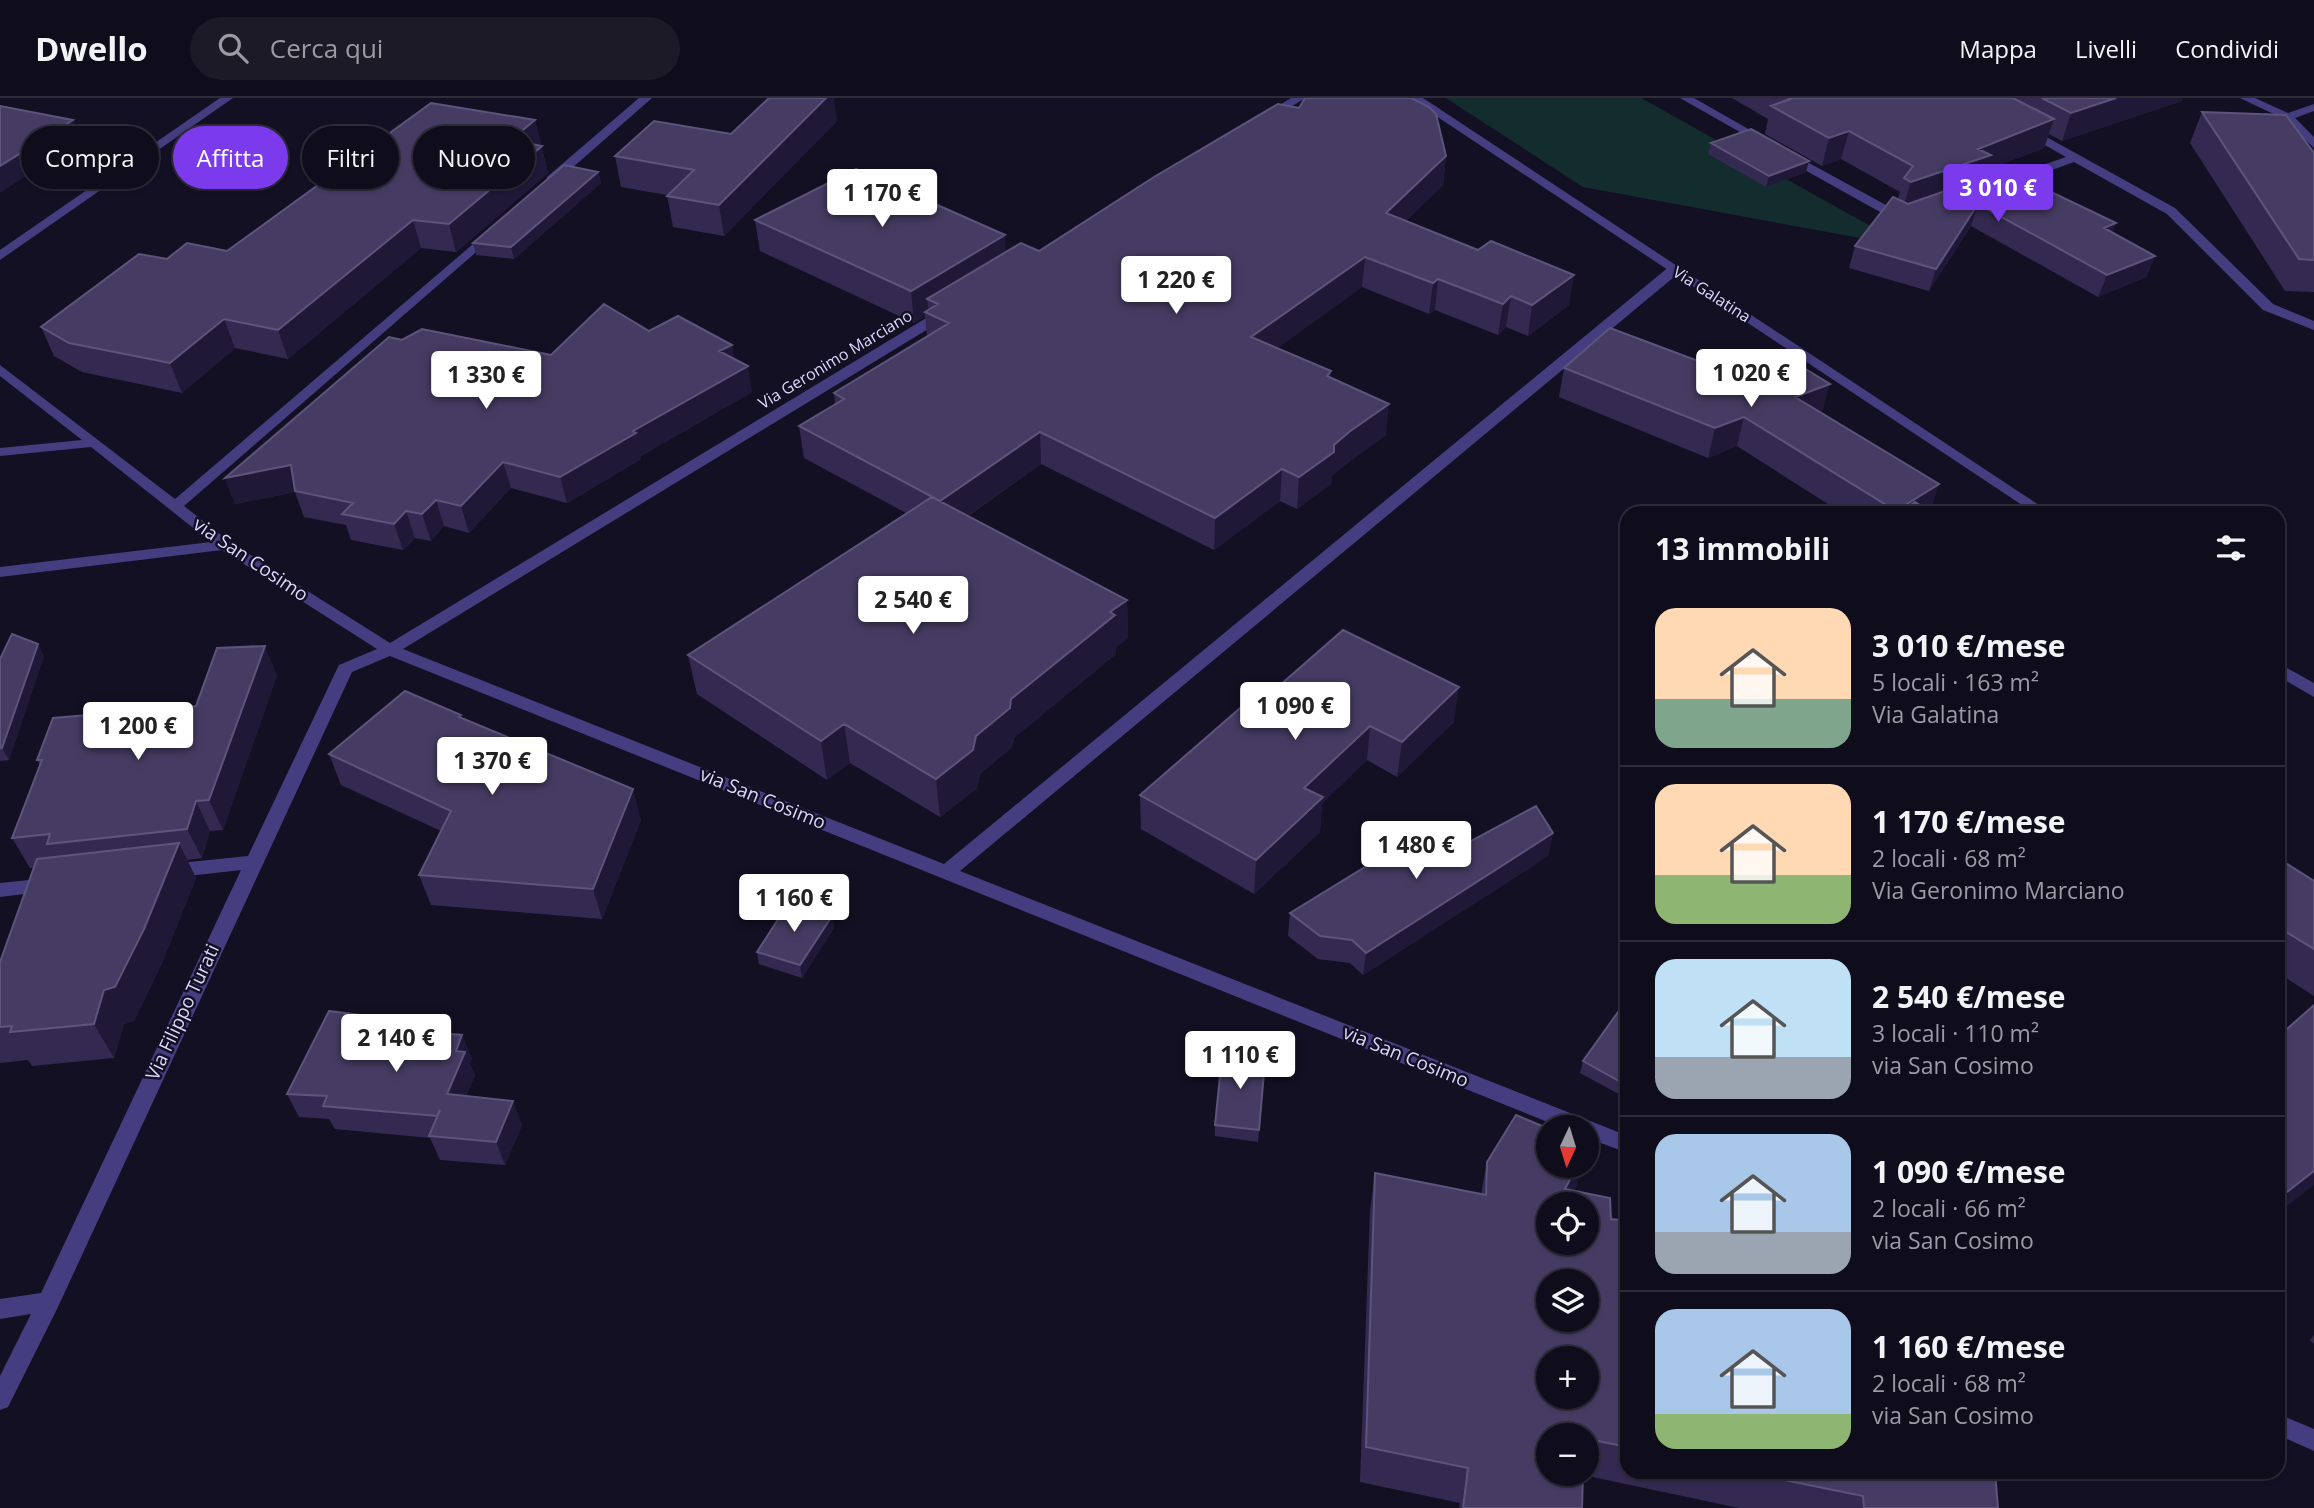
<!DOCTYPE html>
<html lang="it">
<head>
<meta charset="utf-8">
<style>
  :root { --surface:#0f0c1b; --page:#1d1a28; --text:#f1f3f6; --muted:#9b9ba3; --line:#2f2c3a; --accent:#7c3aed }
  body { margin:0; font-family:"Open Sans",sans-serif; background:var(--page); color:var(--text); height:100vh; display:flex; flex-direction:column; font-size:26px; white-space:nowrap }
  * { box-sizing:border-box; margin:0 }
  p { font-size:23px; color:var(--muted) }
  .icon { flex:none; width:38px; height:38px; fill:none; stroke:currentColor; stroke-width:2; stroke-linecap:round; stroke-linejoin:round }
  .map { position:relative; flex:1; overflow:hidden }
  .sheet { position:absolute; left:1620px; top:408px; width:665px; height:973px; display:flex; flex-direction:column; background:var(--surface); border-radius:21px; box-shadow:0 2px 5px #0004,0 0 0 2px var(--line) }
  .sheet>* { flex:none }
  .hud { position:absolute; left:21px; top:28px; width:665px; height:63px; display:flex; gap:14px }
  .needle { width:46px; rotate:184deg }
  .tools { position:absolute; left:1536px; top:1017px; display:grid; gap:14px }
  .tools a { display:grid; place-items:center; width:63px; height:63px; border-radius:50%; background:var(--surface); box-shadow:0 2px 5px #0004,0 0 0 2px var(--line); font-size:35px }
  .price { position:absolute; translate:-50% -60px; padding:0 16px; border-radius:7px; background:#fff; color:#222; font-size:23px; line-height:46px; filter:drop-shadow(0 2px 4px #0008) }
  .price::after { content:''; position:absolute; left:50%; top:42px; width:21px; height:16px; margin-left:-10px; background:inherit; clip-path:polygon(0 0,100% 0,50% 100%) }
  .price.selected { background:var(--accent); color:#fff }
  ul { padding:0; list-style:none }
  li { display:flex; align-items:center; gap:21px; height:175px; padding:0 35px }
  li+li { border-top:2px solid var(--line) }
  li span { display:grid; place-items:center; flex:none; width:196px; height:140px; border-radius:21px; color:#555 }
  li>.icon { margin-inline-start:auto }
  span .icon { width:84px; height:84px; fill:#fffc; stroke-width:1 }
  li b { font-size:30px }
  h2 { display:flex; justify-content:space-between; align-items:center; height:84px; padding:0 35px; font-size:30px }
  .chip { padding:0 24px; border-radius:32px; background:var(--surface); box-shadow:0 2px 5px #0004,0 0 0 2px var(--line); font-size:24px; line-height:63px }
  .chip.selected { background:var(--accent); color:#fff }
  header { display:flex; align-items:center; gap:42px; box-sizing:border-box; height:98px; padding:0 35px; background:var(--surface); border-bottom:2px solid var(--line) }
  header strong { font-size:33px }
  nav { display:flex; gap:38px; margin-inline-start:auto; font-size:24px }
  .search { width:490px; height:63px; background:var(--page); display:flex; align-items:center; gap:18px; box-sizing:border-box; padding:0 24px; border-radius:38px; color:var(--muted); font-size:26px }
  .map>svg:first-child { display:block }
  .green { fill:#132d2e }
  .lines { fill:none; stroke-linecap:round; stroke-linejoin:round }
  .minor { fill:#443e80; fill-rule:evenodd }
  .tertiary { fill:#443e80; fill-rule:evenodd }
  .wall { fill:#342a51; fill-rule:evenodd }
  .shaded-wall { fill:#1f1837 }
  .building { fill:#463c63; stroke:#5d547c; stroke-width:2; fill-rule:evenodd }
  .labels { text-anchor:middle; stroke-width:5; stroke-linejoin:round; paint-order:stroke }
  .far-street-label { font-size:16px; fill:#dcd6fd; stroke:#141024 }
  .street-label { font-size:19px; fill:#dcd6fd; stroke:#141024 }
</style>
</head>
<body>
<header>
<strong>Dwello</strong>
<div class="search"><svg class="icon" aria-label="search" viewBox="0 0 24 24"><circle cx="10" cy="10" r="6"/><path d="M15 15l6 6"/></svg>Cerca qui</div>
<nav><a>Mappa</a><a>Livelli</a><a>Condividi</a></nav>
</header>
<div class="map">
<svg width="2314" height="1410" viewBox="0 0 2314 1410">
  <rect width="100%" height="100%" fill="#141024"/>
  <path class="green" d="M 1446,0 L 1641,0 L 1883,135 L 1871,142 L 1583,89 Z"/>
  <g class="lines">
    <path class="minor" d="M 220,0 L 233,0 L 0,162 L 0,152 Z
      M 639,0 L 652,0 L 555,85 L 547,85 L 547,79 Z
      M 1291,0 L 1305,0 L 1270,22 L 1262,22 L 1262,18 Z
      M 1680,0 L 1694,0 L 1771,44 L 1761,46 Z
      M 2240,0 L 2255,0 L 2288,15 L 2314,6 L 2314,13 L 2295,20 L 2314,39 L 2314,50 L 2284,21 Z
      M 2022,30 L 2030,30 L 2175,110 L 2273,206 L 2314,223 L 2314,232 L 2263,212 L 2167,116 L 2074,64 L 2002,90 L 1994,90 L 1994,84 L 2066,59 L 2022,34 Z
      M 1789,54 L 1906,118 L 1908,121 L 1902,125 L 1898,124 L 1785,61 L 1783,58 Z
      M 493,129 L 499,133 L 497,136 L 184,408 L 230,444 L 390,545 L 941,211 L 951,211 L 951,217 L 403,551 L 944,766 L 1670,168 L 1680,168 L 1680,174 L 960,773 L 1628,1038 L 1628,1055 L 1587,1040 L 1587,1029 L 1560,1029 L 390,558 L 352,574 L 57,1211 L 8,1309 L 0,1312 L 0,1278 L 31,1216 L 0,1221 L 0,1201 L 41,1195 L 241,772 L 170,780 L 164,778 L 161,773 L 164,768 L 170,766 L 248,758 L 337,571 L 339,567 L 377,551 L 222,452 L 0,479 L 0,469 L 211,444 L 91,349 L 0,358 L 0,350 L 82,342 L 0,278 L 0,267 L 175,401 Z
      M 49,780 L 55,782 L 58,787 L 55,792 L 0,799 L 0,785 Z
      M 2278,1316 L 2314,1331 L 2314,1353 L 2278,1337 Z"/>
    <path class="tertiary" d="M 1409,0 L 1423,0 L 2051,415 L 2034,415 Z
      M 2278,565 L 2314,585 L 2314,599 L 2278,578 Z"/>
  </g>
  <path class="wall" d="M 1732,0 L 2183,0 L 2182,3 L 2062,43 L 2049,36 L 2044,50 L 1986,72 L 1984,79 L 2113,135 L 2155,158 L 2146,179 L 2098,199 L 1971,128 L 1929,193 L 1849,170 L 1855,148 L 1898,101 L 1900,94 L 1841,61 L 1822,68 L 1765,36 L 1768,21 Z
    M 2202,14 L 2314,55 L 2314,194 L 2285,193 L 2190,45 Z
    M 535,22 L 548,75 L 456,154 L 421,150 L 288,261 L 235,250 L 182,295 L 82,274 L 54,258 L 41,229 L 167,161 L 227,153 Z
    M 837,23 L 724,138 L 673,129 L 667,97 L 621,89 L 615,58 L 731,36 Z
    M 1711,45 L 1806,74 L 1766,89 L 1708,56 Z
    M 1446,58 L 1443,87 L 1406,123 L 1569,207 L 1528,238 L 1506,229 L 1498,237 L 1435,212 L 1429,216 L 1362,189 L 1277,250 L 1331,273 L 1330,279 L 1386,337 L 1346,366 L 1332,378 L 1331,386 L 1297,411 L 1280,403 L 1214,452 L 1041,366 L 968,418 L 1127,502 L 1128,540 L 1116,549 L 1116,556 L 1014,640 L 1012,649 L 980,676 L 977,690 L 940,719 L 850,665 L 827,682 L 697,596 L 688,557 L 906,415 L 804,360 L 799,328 L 835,306 L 834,295 L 927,238 L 925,218 L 914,225 L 760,153 L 755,122 L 1006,154 L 1039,153 Z
    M 598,74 L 601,85 L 514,161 L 476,157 L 473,145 Z
    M 649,233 L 732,247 L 734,261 L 752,294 L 641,358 L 641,361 L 567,405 L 511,390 L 469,435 L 444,428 L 431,443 L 415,440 L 403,452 L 351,442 L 346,427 L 304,419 L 295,394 L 235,406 L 225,380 L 402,242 L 551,257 Z
    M 1564,270 L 1738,278 L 1821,315 L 1933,415 L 1842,415 L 1737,348 L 1708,360 L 1559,299 Z
    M 44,558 L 9,662 L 0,663 L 0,561 Z
    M 277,577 L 223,732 L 210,733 L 202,760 L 187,762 L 196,780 L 162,865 L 134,923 L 124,926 L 114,960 L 32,968 L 28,962 L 0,965 L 0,864 L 34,770 L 30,770 L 12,740 L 40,667 L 37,662 L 196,608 Z
    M 1255,609 L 1454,624 L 1397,679 L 1367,662 L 1322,705 L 1320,734 L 1254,796 L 1141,731 L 1140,697 Z
    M 461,617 L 462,620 L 641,722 L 602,821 L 431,807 L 419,777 L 441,733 L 341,687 L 329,656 Z
    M 1553,735 L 1548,758 L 1363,877 L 1350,865 L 1318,861 L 1288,838 L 1290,815 L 1462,748 Z
    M 2278,760 L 2314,783 L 2314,898 L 2278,875 Z
    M 832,818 L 834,830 L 802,880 L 759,866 L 757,854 Z
    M 1628,900 L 1628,1001 L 1580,975 L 1583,963 Z
    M 440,927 L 443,935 L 472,960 L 470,965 L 475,977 L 466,998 L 522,1027 L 505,1067 L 440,1062 L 430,1040 L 335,1031 L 329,1021 L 299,1019 L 287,996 Z
    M 1265,963 L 1258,1044 L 1215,1038 L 1215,1027 Z
    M 1487,1064 L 1577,1086 L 1573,1093 L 1611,1121 L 1628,1123 L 1628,1374 L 1824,1374 L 1825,1378 L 1834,1378 L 1834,1374 L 1995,1374 L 1998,1410 L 1739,1410 L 1583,1377 L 1582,1410 L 1459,1410 L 1460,1405 L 1360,1384 L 1370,1112 L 1375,1075 L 1481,1096 ZM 1587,1337 L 1587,1376 L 1549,1376 Z
    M 2314,1237 L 2314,1246 L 2310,1242 Z"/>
  <path class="shaded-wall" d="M 826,0 L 834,0 L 837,23 L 724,138 L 719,107 Z
    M 2116,0 L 2183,0 L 2182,3 L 2062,43 L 2071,15 Z
    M 2054,21 L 2044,50 L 1986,72 L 1982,86 L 1902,113 L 1911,84 L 1978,51 Z
    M 73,22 L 81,42 L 0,95 L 0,68 Z
    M 535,22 L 548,75 L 456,154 L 449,126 L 511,42 Z
    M 1849,33 L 1841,61 L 1822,68 L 1829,40 Z
    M 1446,58 L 1443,87 L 1384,145 L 1386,115 Z
    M 1809,63 L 1806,74 L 1766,89 L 1769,78 Z
    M 598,74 L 601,85 L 514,161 L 511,149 Z
    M 1978,106 L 1971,128 L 1929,193 L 1936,171 Z
    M 413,122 L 421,150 L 288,261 L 278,232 Z
    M 2116,125 L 2108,147 L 2104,130 Z
    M 1005,137 L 1007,169 L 938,206 L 927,201 L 929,216 L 925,214 L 925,218 L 914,225 L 911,193 Z
    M 2155,158 L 2146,179 L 2098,199 L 2107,177 Z
    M 1365,159 L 1362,189 L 1250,270 L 1251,239 Z
    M 1574,177 L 1569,207 L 1528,238 L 1532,207 Z
    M 1438,181 L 1435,212 L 1429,216 L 1433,185 Z
    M 1511,198 L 1506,229 L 1498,237 L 1503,206 Z
    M 224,221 L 235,250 L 182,295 L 170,265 Z
    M 732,247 L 736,272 L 719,253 Z
    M 748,268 L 752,294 L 641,358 L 641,361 L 567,405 L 560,379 L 633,333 Z
    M 1830,286 L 1822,315 L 1795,299 Z
    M 1389,306 L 1386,337 L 1346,366 L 1332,378 L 1331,386 L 1297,411 L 1299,379 L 1349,334 Z
    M 1744,319 L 1737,348 L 1708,360 L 1715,330 Z
    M 1040,334 L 1041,366 L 943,435 L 940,403 Z
    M 503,364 L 511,390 L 469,435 L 461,408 Z
    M 291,367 L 295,394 L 235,406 L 225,380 Z
    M 1282,371 L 1280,403 L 1214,452 L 1215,420 Z
    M 1939,386 L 1930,415 L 1895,415 L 1896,413 Z
    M 436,402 L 444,428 L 431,443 L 422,416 Z
    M 406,413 L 415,440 L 403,452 L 394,426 Z
    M 1127,502 L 1128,540 L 1116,549 L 1116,556 L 1014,640 L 1012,649 L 980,676 L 977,690 L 940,719 L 936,681 L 1011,601 L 1110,514 Z
    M 38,546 L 44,558 L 9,662 L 2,650 Z
    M 265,548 L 277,577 L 223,732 L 209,702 Z
    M 1459,589 L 1454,624 L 1397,679 L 1402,644 Z
    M 844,626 L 850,665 L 827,682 L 821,643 Z
    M 1370,628 L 1367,662 L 1322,705 L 1320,734 L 1254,796 L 1256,762 L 1304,690 Z
    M 633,691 L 641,722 L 602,821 L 593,791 Z
    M 196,703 L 210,733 L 202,760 L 187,731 Z
    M 1553,735 L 1548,758 L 1363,877 L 1366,855 Z
    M 179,745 L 196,780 L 162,865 L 134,923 L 124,926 L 114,960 L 94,926 L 104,892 Z
    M 832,818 L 834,830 L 802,880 L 800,867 Z
    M 440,927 L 450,950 L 437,935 Z
    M 462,937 L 472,960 L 470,965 L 475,977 L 457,1020 L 447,996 L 456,953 Z
    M 513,1003 L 522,1027 L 505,1067 L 496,1044 Z
    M 1577,1068 L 1582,1068 L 1577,1086 L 1567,1106 L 1565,1091 Z
    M 2314,1073 L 2314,1087 L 2278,1115 L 2278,1101 Z"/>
  <path class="building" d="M 769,0 L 826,0 L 719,107 L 667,98 L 694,72 L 615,58 L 654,23 L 731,36 Z
    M 1305,0 L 1411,0 L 1429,9 L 1436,16 L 1446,58 L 1386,115 L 1478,152 L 1491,143 L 1574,177 L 1532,207 L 1511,198 L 1503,206 L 1438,181 L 1433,185 L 1365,159 L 1251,239 L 1331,273 L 1327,278 L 1389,306 L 1349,334 L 1334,347 L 1334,354 L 1299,379 L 1282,371 L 1215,420 L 1040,334 L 940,403 L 799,328 L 844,301 L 834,295 L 949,225 L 925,214 L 938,206 L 927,201 L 1021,145 L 1039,153 L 1154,79 L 1278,6 L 1299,10 Z
    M 1788,0 L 2013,0 L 2054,21 L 1978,51 L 1991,57 L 1911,84 L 1904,80 L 1913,68 L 1849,33 L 1829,40 L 1771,8 L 1790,1 Z
    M 2042,0 L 2116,0 L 2071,15 Z
    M 431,5 L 535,22 L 511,42 L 542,48 L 449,126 L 413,122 L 278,232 L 224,221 L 170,265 L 69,245 L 41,229 L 139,156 L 167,161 L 187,145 L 227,153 Z
    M 0,8 L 73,22 L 0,68 Z
    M 2202,14 L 2286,17 L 2314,55 L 2314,162 L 2299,161 Z
    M 1751,31 L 1809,63 L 1769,78 L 1711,45 Z
    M 564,67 L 598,74 L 511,149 L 473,145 Z
    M 856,71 L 1005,137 L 911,193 L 755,122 Z
    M 2005,72 L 2116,125 L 2104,130 L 2155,158 L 2107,177 L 1978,106 L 1936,171 L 1855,148 L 1893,99 L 1908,106 Z
    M 604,206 L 649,233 L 678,218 L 732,247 L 719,253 L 748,268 L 633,333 L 636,335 L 560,379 L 503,364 L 461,408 L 436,402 L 422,416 L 406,413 L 394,426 L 342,416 L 353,405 L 295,393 L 291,367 L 225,380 L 389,239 L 402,242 L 422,231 L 551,257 Z
    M 1610,230 L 1738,278 L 1786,259 L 1830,286 L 1795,299 L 1939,386 L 1896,413 L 1744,319 L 1715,330 L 1564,270 Z
    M 932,399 L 1127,502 L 1110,514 L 1115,517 L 1011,601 L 1010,610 L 976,638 L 973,652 L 936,681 L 844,626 L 821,643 L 688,557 Z
    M 1915,404 L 1933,415 L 1900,415 Z
    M 1343,532 L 1459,589 L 1402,644 L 1370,628 L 1304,690 L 1323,699 L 1256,762 L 1140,697 L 1246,605 L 1255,609 Z
    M 12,536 L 38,546 L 2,650 L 0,650 L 0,561 Z
    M 265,548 L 209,702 L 196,703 L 187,731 L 47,746 L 50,736 L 12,740 L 42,662 L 37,662 L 53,620 L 196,608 L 217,550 Z
    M 405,593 L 461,617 L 459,619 L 633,691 L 593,791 L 419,777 L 451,713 L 329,656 Z
    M 1536,708 L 1553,735 L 1366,855 L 1352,842 L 1320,838 L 1290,815 L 1435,726 L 1462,748 Z
    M 179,745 L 144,831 L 115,889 L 104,892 L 94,926 L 10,934 L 12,928 L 0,929 L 0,864 L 37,761 Z
    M 2278,760 L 2314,783 L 2314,851 L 2278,829 Z
    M 788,806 L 832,818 L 800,867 L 757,854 Z
    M 1628,900 L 1628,988 L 1583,963 Z
    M 2314,907 L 2314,1073 L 2278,1101 L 2278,939 Z
    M 329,913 L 440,927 L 437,935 L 462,937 L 456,953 L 465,954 L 447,996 L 513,1003 L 496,1044 L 429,1038 L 440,1012 L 437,1018 L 323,1008 L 327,998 L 287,996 Z
    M 1223,948 L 1265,963 L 1259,1032 L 1215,1027 Z
    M 1516,1017 L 1549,1031 L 1549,1068 L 1577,1068 L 1565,1091 L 1610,1100 L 1611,1121 L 1628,1123 L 1628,1349 L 1587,1341 L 1587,1337 L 1549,1337 L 1549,1376 L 1583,1376 L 1582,1410 L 1463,1410 L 1468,1370 L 1366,1349 L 1375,1075 L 1486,1097 L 1487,1064 ZM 1549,1106 L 1587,1106 L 1587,1144 L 1549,1144 ZM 1549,1183 L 1587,1183 L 1587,1222 L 1549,1222 ZM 1549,1260 L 1587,1260 L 1587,1298 L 1549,1298 Z
    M 1745,1374 L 1824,1374 L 1825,1378 L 1853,1378 L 1853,1374 L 1995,1374 L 1998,1410 L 1864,1410 L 1863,1398 Z"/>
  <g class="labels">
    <g class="far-street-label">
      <text transform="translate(1712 196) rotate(33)" y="6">Via Galatina</text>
      <text transform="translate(835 261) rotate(-31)" y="6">Via Geronimo Marciano</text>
    </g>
    <g class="street-label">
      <text transform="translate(251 461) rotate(34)" y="7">via San Cosimo</text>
      <text transform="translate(763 700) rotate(22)" y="7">via San Cosimo</text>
      <text transform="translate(182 914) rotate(-65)" y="7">Via Filippo Turati</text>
      <text transform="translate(1406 958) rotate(22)" y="7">via San Cosimo</text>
    </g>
  </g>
</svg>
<div class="tools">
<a><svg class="needle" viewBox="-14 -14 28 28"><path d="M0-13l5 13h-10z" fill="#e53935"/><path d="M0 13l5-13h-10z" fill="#9b9ba3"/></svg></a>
<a><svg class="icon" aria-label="locate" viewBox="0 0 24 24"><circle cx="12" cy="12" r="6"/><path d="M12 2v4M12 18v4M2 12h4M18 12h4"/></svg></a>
<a><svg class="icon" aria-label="layers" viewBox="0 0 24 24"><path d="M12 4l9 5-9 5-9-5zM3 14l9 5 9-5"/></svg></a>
<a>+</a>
<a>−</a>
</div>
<b class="price selected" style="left:1998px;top:126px">3 010 €</b>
<b class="price" style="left:882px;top:131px">1 170 €</b>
<b class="price" style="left:1176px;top:218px">1 220 €</b>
<b class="price" style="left:1751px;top:311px">1 020 €</b>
<b class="price" style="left:486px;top:313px">1 330 €</b>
<b class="price" style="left:913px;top:538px">2 540 €</b>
<b class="price" style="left:1295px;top:644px">1 090 €</b>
<b class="price" style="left:138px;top:664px">1 200 €</b>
<b class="price" style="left:492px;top:699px">1 370 €</b>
<b class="price" style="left:1416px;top:783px">1 480 €</b>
<b class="price" style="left:794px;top:836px">1 160 €</b>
<b class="price" style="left:396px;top:976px">2 140 €</b>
<b class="price" style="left:1240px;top:993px">1 110 €</b>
<div class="hud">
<a class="chip">Compra</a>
<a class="chip selected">Affitta</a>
<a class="chip">Filtri</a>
<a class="chip">Nuovo</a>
</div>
<section class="sheet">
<h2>13 immobili<svg class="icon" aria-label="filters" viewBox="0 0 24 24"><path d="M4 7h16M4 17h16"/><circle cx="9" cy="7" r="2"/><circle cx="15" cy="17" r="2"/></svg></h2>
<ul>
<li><span style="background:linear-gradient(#ffd9b3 65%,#7fa58c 0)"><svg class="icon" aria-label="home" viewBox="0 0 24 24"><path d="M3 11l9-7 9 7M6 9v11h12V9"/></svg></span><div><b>3 010 €/mese</b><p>5 locali · 163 m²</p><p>Via Galatina</p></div></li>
<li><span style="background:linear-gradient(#ffd9b3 65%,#8fb573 0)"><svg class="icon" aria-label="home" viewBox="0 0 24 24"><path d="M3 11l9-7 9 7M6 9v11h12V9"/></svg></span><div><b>1 170 €/mese</b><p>2 locali · 68 m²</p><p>Via Geronimo Marciano</p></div></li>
<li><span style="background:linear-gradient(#bfe0f5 70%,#9aa5b1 0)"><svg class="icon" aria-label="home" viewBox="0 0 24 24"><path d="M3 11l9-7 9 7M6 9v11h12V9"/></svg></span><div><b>2 540 €/mese</b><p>3 locali · 110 m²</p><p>via San Cosimo</p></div></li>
<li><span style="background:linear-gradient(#a9c7e8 70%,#9aa5b1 0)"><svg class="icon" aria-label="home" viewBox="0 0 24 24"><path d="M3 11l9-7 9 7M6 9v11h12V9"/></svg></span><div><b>1 090 €/mese</b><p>2 locali · 66 m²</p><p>via San Cosimo</p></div></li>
<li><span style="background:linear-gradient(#a9c7e8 75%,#8fb573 0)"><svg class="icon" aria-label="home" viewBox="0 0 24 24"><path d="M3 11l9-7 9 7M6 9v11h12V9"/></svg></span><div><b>1 160 €/mese</b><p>2 locali · 68 m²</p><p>via San Cosimo</p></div></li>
</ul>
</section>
</div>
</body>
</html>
